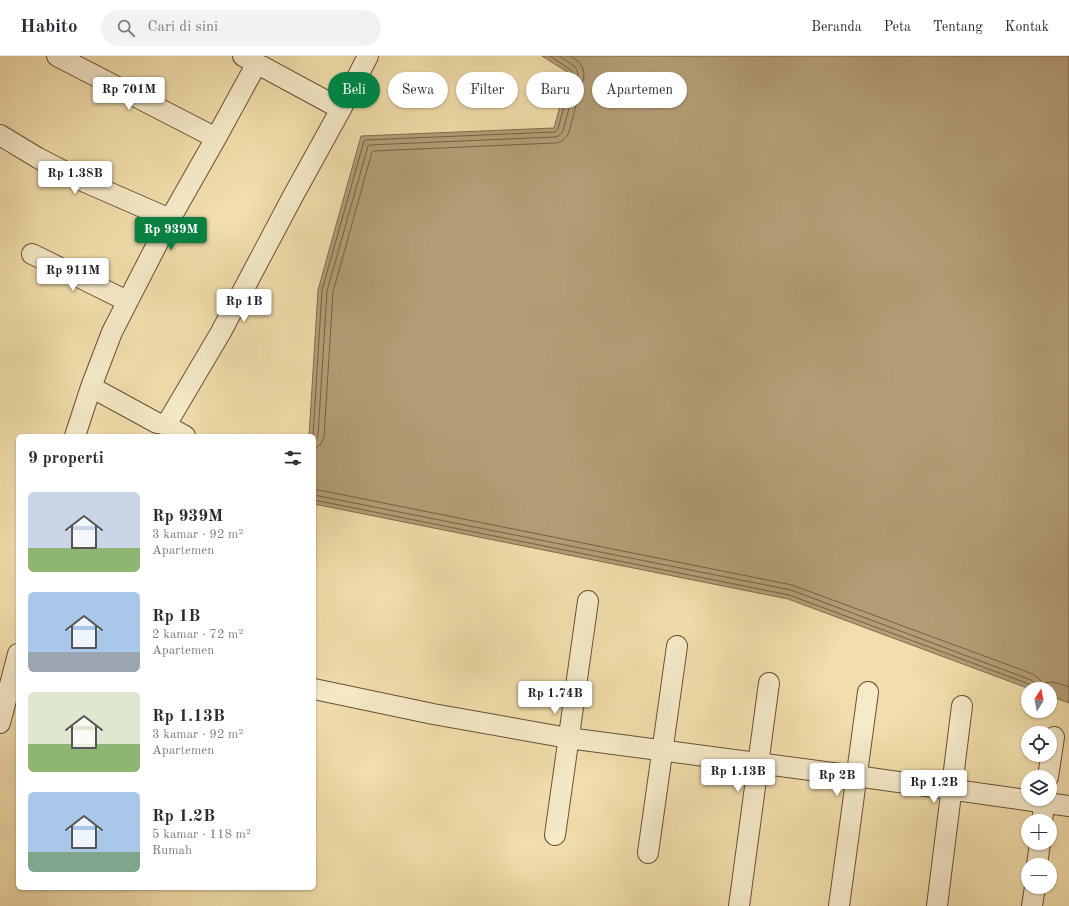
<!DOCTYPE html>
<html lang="id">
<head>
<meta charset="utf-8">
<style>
  :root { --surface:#fff; --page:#f2f2f3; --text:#2b2b33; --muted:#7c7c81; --line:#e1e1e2; --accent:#0b8043 }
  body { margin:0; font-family:"Old Standard TT",serif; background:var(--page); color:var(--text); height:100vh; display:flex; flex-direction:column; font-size:15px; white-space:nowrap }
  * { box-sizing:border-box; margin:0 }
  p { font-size:13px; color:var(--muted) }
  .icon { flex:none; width:22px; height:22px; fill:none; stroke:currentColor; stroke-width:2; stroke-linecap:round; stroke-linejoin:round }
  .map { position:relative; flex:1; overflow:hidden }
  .drawer { position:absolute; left:16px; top:378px; width:300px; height:456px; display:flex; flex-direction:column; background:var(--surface); border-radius:6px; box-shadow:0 1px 3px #0004 }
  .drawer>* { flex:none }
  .top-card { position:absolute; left:328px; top:16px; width:380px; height:36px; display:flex; gap:8px }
  .needle { width:26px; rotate:11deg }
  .fabs { position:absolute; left:1021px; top:626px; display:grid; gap:8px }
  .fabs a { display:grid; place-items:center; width:36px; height:36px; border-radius:50%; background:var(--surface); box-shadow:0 1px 3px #0004; font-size:20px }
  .price { position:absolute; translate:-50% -34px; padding:0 9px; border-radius:4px; background:#fff; color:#222; font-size:13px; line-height:26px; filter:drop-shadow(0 1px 2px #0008) }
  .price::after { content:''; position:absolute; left:50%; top:24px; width:12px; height:9px; margin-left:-6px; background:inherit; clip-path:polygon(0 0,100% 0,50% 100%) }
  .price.current { background:var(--accent); color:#fff }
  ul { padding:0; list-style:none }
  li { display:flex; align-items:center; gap:12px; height:100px; padding:0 12px }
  li span { display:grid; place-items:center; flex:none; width:112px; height:80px; border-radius:6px; color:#555 }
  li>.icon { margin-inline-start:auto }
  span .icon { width:48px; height:48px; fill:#fffc; stroke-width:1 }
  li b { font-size:17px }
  h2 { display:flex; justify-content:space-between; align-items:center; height:48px; padding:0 12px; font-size:17px }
  .pill { padding:0 14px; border-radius:18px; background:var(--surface); box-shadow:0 1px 3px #0004; font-size:14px; line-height:36px }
  .pill.current { background:var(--accent); color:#fff }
  header { display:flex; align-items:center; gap:24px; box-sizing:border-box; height:56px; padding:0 20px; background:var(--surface); border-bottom:1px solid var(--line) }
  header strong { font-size:19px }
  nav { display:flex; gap:22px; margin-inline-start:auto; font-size:14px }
  .search { width:280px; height:36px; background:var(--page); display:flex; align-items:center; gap:10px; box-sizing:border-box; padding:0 14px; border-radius:22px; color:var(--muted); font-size:15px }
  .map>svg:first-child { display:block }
  .water { fill:#b39d76; stroke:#836b4c }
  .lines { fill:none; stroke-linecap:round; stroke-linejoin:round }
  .shore { stroke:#785e42; stroke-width:1 }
  .minor-casing { stroke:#695035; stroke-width:22 }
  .minor { stroke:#f6eac9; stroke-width:20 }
</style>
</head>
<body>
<header>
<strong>Habito</strong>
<div class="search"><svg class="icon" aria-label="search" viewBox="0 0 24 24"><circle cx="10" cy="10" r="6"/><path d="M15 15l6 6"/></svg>Cari di sini</div>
<nav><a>Beranda</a><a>Peta</a><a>Tentang</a><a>Kontak</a></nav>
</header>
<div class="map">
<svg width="1069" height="850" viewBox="0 0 1069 850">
  <rect width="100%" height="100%" fill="#f1deac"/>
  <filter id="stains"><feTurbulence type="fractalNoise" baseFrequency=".005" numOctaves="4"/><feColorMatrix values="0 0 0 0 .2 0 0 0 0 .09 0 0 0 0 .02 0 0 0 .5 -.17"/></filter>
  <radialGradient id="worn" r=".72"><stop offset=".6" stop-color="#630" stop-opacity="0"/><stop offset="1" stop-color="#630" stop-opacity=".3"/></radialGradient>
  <path class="water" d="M 542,0 L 1069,0 L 1069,647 L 1050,640 L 1050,633 L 1030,633 L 788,543 L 314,448 L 314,380 L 309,380 L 318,234 L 361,80 L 554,72 L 569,17 Z"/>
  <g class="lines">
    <path class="shore" d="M 313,380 L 322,234 L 364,85 L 365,84 L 555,76 L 558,73 L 573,17 L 571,14 L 550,0
      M 314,387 L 316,384 L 318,380 L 327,235 L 368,90 L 369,89 L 554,81 C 558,81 561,79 563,75 L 578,18 C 577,9 566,5 559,0
      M 314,394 L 321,388 L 324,381 L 333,236 L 372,96 L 374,95 L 554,87 C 561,87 566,83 569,76 L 584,20 C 584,9 578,5 570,0
      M 314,433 L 792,529 L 1033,618 L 1038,622 L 1043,627 L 1053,626 L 1069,631
      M 314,439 L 791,534 L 1031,624 L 1035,627 L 1037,633
      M 314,444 L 789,539 L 1029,628 L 1031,630 L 1032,633"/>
    <g class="minor-casing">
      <path id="minor" d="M 57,0 L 216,82
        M 243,0 L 341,53
        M 0,79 L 38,102 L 85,126 L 170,163
        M 32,198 L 127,245
        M 91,331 L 157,367 C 163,368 165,368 169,364 L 221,276 L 293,140 L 341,53 L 368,0
        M 163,368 L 185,380
        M 75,380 L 91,331 L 112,276 L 170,163 L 216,82 L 257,7
        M 314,633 L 433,658 L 568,682 L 856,720 L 1069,750
        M 0,667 L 18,598
        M 1048,721 L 1054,681
        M 1042,765 L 1045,743
        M 555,779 L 588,545
        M 648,797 L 677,590
        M 1037,809 L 1040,787
        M 739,850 L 769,627
        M 839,850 L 868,636
        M 937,850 L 962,650
        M 1032,850 L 1035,831"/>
    </g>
    <use href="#minor" class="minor"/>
  </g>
  <rect width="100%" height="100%" filter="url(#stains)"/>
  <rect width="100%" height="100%" fill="url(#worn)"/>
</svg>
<div class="fabs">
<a><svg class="needle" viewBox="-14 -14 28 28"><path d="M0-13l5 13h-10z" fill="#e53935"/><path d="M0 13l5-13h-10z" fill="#7c7c81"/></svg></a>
<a><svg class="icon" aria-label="locate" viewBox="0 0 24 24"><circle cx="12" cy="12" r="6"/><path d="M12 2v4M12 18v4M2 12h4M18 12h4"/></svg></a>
<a><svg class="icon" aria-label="layers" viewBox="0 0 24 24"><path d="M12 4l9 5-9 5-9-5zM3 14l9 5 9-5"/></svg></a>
<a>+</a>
<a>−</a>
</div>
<b class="price" style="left:129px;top:55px">Rp 701M</b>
<b class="price" style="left:75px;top:139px">Rp 1.38B</b>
<b class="price current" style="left:171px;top:195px">Rp 939M</b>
<b class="price" style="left:73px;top:236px">Rp 911M</b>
<b class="price" style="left:244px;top:267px">Rp 1B</b>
<b class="price" style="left:555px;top:659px">Rp 1.74B</b>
<b class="price" style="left:738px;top:737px">Rp 1.13B</b>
<b class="price" style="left:837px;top:741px">Rp 2B</b>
<b class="price" style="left:934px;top:748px">Rp 1.2B</b>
<div class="top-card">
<a class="pill current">Beli</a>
<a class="pill">Sewa</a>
<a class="pill">Filter</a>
<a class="pill">Baru</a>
<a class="pill">Apartemen</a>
</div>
<section class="drawer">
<h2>9 properti<svg class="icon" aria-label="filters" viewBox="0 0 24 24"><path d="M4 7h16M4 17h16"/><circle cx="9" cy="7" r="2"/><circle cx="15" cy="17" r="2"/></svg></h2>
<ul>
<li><span style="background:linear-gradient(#c9d6e8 70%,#8fb573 0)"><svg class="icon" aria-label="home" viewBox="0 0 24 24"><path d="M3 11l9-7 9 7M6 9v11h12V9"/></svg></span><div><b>Rp 939M</b><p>3 kamar · 92 m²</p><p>Apartemen</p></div></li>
<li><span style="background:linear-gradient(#a9c7e8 75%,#9aa5b1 0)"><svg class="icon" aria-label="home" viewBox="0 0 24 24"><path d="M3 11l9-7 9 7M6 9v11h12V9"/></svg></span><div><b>Rp 1B</b><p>2 kamar · 72 m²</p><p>Apartemen</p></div></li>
<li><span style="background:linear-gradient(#dfe7d0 65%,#8fb573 0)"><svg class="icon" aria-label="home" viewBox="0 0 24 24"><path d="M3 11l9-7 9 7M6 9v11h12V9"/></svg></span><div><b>Rp 1.13B</b><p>3 kamar · 92 m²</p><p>Apartemen</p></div></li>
<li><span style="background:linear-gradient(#a9c7e8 75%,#7fa58c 0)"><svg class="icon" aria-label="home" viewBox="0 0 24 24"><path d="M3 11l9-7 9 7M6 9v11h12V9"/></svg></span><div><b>Rp 1.2B</b><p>5 kamar · 118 m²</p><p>Rumah</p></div></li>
</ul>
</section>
</div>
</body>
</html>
